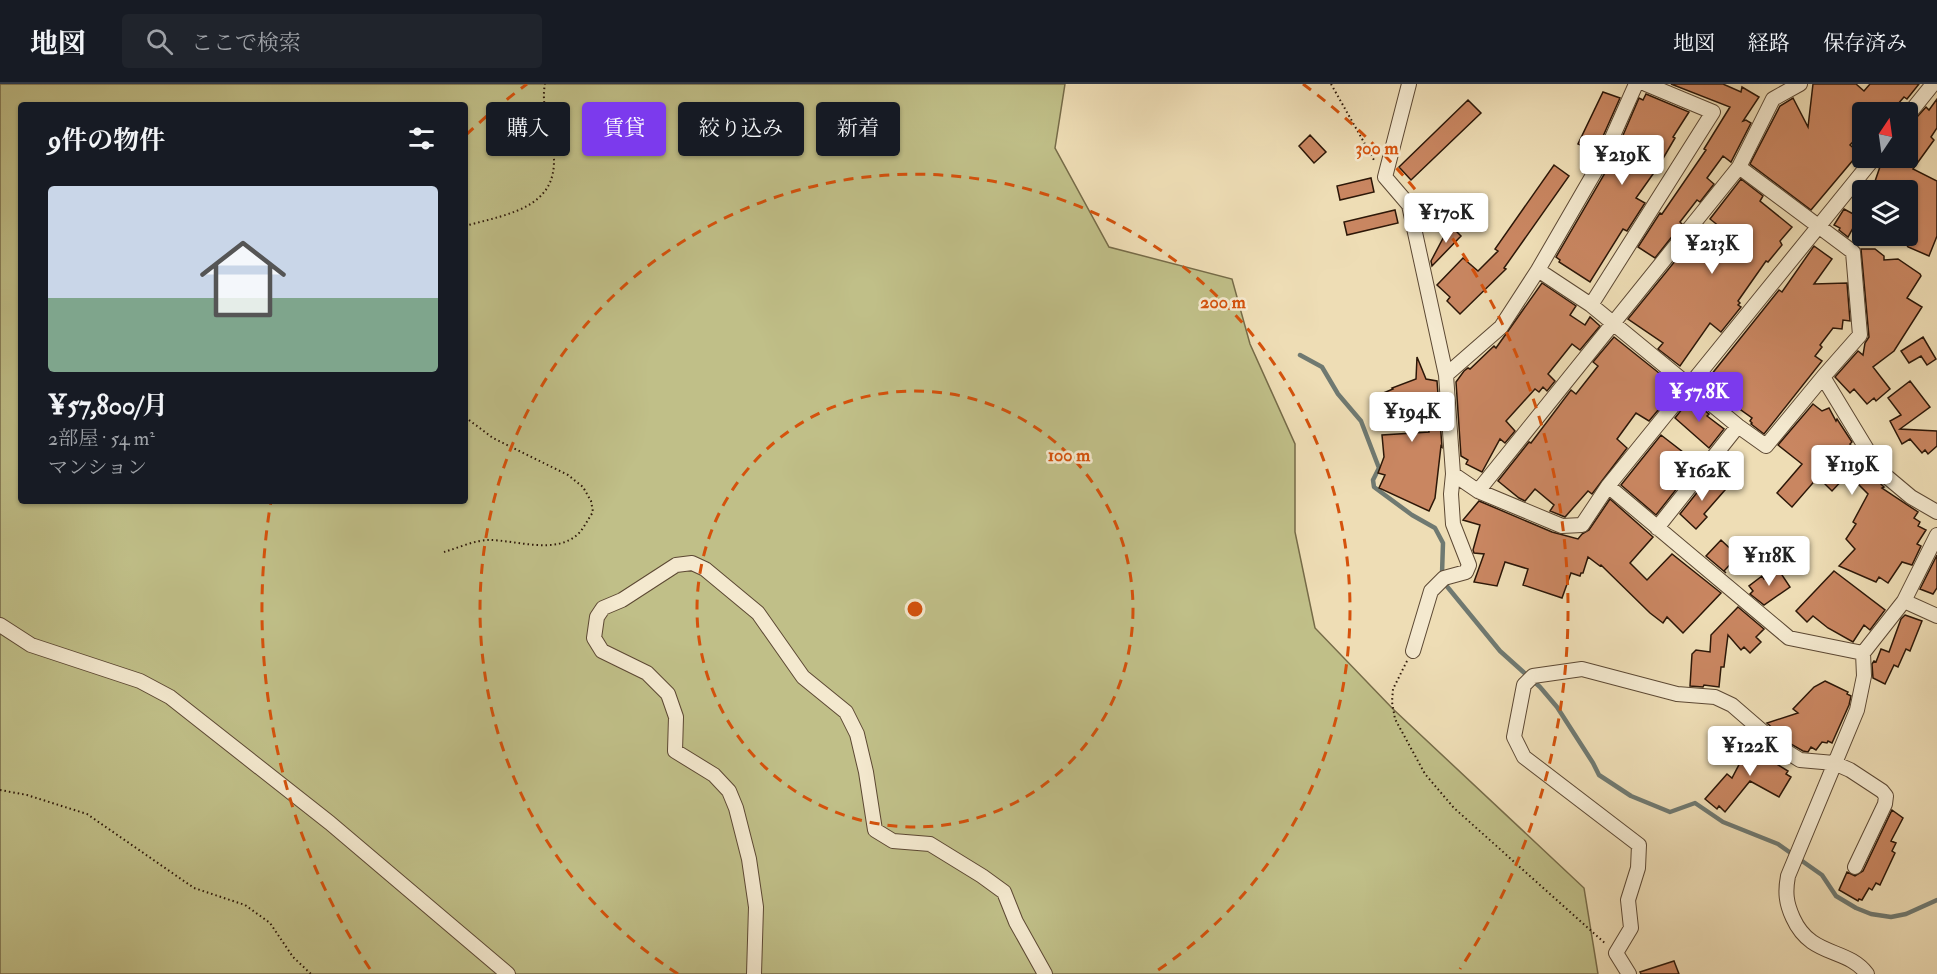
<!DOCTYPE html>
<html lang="ja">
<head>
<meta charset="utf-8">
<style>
  :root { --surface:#171b24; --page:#20242c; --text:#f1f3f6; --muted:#9ea1a6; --line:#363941; --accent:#7c3aed }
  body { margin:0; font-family:"IM FELL Double Pica","Noto Serif JP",serif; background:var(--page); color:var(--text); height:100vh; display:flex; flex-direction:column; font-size:22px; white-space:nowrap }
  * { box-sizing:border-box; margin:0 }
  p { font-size:20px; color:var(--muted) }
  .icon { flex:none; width:33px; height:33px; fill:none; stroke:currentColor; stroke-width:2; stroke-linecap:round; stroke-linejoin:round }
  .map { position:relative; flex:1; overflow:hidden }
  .sheet { position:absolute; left:18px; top:18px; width:450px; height:402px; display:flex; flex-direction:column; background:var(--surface); border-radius:6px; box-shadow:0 2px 4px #0004 }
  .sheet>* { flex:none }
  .hud { position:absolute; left:486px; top:18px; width:570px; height:54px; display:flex; gap:12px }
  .needle { width:39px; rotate:13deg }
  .fabs { position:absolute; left:1852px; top:18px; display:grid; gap:12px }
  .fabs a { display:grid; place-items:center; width:66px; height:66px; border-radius:6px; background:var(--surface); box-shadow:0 2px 4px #0004; font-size:30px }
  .price { position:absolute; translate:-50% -51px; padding:0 14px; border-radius:6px; background:#fff; color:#222; font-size:20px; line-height:39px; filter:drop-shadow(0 2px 3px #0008) }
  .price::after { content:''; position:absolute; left:50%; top:36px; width:18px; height:14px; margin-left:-9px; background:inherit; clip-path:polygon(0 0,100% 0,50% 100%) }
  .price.selected { background:var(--accent); color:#fff }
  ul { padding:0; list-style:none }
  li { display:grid; align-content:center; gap:12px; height:318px; padding:0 30px }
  li span { display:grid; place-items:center; height:186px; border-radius:6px; color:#555 }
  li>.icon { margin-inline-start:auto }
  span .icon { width:108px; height:108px; fill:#fffc; stroke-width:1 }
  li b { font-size:26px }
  h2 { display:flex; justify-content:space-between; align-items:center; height:72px; padding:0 30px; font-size:26px }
  .pill { padding:0 21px; border-radius:6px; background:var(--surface); box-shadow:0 2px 4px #0004; font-size:21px; line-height:54px }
  .pill.selected { background:var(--accent); color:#fff }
  header { display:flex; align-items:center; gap:36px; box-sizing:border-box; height:84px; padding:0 30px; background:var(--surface); border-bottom:2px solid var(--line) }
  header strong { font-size:28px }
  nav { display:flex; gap:33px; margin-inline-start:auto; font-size:21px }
  .search { width:420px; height:54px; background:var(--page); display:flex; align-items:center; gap:15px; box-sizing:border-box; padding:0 21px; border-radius:6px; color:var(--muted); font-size:22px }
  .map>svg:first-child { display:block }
  .green { fill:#c0bf88; stroke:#766b48; stroke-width:1.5; fill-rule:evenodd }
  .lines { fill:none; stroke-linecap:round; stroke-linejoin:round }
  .stream { stroke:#6f7971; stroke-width:4.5 }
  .building { fill:#c98661; stroke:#2c1708; stroke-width:1.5 }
  .street-casing { stroke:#5c4833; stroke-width:16 }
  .path { stroke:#2c1708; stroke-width:2; stroke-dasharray:1.5 3; stroke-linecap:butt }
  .street { stroke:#f4e9cf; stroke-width:14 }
  .ring { fill:none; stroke:#d5520c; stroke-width:3; stroke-dasharray:10 8 }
  .centre { fill:#d5520c; stroke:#f4e9cf; stroke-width:3 }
  .ring-label { font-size:18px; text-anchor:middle; font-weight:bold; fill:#d5520c; stroke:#f4e9cf; stroke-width:5; stroke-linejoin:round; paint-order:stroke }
</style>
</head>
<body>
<header>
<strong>地図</strong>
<div class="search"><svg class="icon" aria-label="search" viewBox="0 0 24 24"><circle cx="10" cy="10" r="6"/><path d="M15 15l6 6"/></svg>ここで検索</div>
<nav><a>地図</a><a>経路</a><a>保存済み</a></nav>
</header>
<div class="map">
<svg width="1937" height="890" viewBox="0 0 1937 890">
  <rect width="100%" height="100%" fill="#eeddb5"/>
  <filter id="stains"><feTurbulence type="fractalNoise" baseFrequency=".00333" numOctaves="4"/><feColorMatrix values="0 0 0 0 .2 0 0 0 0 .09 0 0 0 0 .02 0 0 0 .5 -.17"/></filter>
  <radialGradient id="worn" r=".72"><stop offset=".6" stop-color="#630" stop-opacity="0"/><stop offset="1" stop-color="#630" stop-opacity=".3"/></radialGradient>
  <path class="green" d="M 0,0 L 1065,0 L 1055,64 L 1109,163 L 1232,195 L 1250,260 L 1295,360 L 1295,448 L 1315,544 L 1393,625 L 1584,804 L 1598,890 L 0,890 ZM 21,21 L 465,21 L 465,417 L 21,417 Z"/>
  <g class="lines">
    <path class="stream" d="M 1300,271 L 1322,283 L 1338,310 L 1361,337 L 1379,384 L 1373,396 L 1374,403 L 1412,431 L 1435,444 L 1443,459 L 1442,490 L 1445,500 L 1500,567 L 1540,603 L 1557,623 L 1593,679 L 1599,691 L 1631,712 L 1670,728 L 1695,719 L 1723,738 L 1778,760 L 1822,791 L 1836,812 L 1856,824 L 1871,830 L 1891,833 L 1906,830 L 1937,816"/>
  </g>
  <path class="building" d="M 1671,0 L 1723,0 L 1741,8 L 1742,3 L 1759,13 L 1743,37 L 1746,36 L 1751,39 L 1731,78 L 1723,72 L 1707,94 L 1714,100 L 1700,118 L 1697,116 L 1680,138 L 1682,140 L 1655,174 L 1638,163 L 1660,129 L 1662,130 L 1706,66 L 1704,65 L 1730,23 Z
    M 1813,0 L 1856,0 L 1864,7 L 1870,0 L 1919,0 L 1907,15 L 1904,13 L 1891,28 L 1863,28 L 1863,47 L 1850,61 L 1859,69 L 1811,126 L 1750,80 L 1780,22 L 1793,14 L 1808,43 Z
    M 1603,8 L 1620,14 L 1596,68 L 1578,60 Z
    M 1646,10 L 1689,28 L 1673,53 L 1675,54 L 1658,83 L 1636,114 L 1645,119 L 1627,147 L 1623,145 L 1590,198 L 1559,178 L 1560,176 L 1556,173 L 1612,77 L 1639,14 L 1643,16 Z
    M 1937,15 L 1937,44 L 1931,53 L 1934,56 L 1913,85 L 1937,97 L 1937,152 L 1929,172 L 1908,163 L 1904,157 L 1908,152 L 1908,106 L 1872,106 L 1883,74 L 1908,80 L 1908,43 L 1926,23 L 1929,26 Z
    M 1468,16 L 1481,29 L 1411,96 L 1399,83 Z
    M 1310,51 L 1326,68 L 1314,79 L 1299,62 Z
    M 1554,81 L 1569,92 L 1504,184 L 1506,185 L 1460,230 L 1447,217 L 1450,213 L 1437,201 L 1463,174 L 1478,187 L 1498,167 L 1495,165 Z
    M 1371,94 L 1374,108 L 1340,116 L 1337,102 Z
    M 1741,95 L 1763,112 L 1760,117 L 1792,143 L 1780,157 L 1782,161 L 1768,178 L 1766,177 L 1738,217 L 1740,219 L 1738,221 L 1741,223 L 1721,248 L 1710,239 L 1680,282 L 1658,265 L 1663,259 L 1628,235 L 1693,155 L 1708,168 L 1725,147 L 1710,135 Z
    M 1844,125 L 1859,133 L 1848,153 L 1839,146 L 1840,144 L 1834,141 Z
    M 1395,126 L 1398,139 L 1347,151 L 1344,138 Z
    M 1450,141 L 1461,152 L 1432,182 L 1431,177 Z
    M 1814,162 L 1832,175 L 1814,200 L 1847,199 L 1850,237 L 1843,236 L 1842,245 L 1833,244 L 1820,261 L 1822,263 L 1815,272 L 1822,277 L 1764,350 L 1751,340 L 1752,339 L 1750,337 L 1752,334 L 1731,319 L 1729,321 L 1723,314 L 1721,316 L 1703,301 L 1779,206 L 1782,208 Z
    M 1861,165 L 1875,165 L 1884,172 L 1884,176 L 1898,175 L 1920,190 L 1921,192 L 1907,214 L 1922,223 L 1894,267 L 1873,283 L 1890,305 L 1876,317 L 1874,314 L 1867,320 L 1854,305 L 1850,309 L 1835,293 L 1858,267 L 1863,271 L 1865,259 L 1869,253 Z
    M 1542,199 L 1576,222 L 1570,231 L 1585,241 L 1590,233 L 1600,242 L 1580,266 L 1572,260 L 1548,290 L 1555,297 L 1547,307 L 1543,303 L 1539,308 L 1535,305 L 1506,337 L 1515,347 L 1505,359 L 1500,355 L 1482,388 L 1466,380 L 1468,376 L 1461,372 L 1456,298 L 1464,287 L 1468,284 L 1470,285 L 1494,262 L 1496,264 Z
    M 1614,253 L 1669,297 L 1664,303 L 1674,307 L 1649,337 L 1636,329 L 1617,355 L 1627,364 L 1592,410 L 1588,407 L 1565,433 L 1550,427 L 1554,421 L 1535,405 L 1525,417 L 1519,414 L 1498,397 L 1529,358 L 1531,359 L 1571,306 L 1576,310 L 1598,282 L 1593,278 Z
    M 1923,253 L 1936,275 L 1927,281 L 1921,272 L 1909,279 L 1901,267 Z
    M 1417,273 L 1426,295 L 1437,297 L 1442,363 L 1441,362 L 1435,414 L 1429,427 L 1379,404 L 1385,391 L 1378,389 L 1384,373 L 1382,351 L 1429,348 L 1427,318 L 1382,337 L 1373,318 L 1382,314 L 1381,310 L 1393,305 L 1392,304 L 1416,295 Z
    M 1910,297 L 1930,323 L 1900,345 L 1937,347 L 1937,362 L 1928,370 L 1925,366 L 1922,369 L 1910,355 L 1902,360 L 1890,337 L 1901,331 L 1888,314 Z
    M 1690,315 L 1709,330 L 1707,332 L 1724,345 L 1709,364 L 1675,334 Z
    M 1813,320 L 1822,327 L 1829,324 L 1836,337 L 1837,335 L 1852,358 L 1850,360 L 1860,372 L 1856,376 L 1884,403 L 1882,404 L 1918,428 L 1914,434 L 1920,438 L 1918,442 L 1926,446 L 1917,460 L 1921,462 L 1912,481 L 1902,478 L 1888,499 L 1879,493 L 1876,498 L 1839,482 L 1855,465 L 1846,455 L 1856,440 L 1853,438 L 1868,410 L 1848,390 L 1832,407 L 1818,393 L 1792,423 L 1777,409 L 1802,380 L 1778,361 Z
    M 1661,351 L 1697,379 L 1656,431 L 1621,401 Z
    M 1711,391 L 1725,406 L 1704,430 L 1707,433 L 1696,445 L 1680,430 Z
    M 1610,415 L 1653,453 L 1630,479 L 1647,496 L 1672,470 L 1721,509 L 1683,549 L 1667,533 L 1663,539 L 1650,529 L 1601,481 L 1600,482 L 1588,473 L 1583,489 L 1581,489 L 1580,492 L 1571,489 L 1562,514 L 1523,501 L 1528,485 L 1505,478 L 1497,502 L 1474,498 L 1484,470 L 1474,469 L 1473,466 L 1480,441 L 1463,436 L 1479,417 L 1552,448 L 1578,455 L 1582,450 L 1589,446 Z
    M 1721,456 L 1738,472 L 1724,487 L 1726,489 L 1706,472 Z
    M 1937,471 L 1937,504 L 1933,510 L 1920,505 Z
    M 1778,485 L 1790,503 L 1764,521 L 1750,510 L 1753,507 L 1749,502 L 1762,492 L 1764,495 Z
    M 1834,487 L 1885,526 L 1870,546 L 1864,541 L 1853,558 L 1828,544 L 1813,532 L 1807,538 L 1796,527 Z
    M 1738,523 L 1764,545 L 1756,553 L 1761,558 L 1750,569 L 1744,563 L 1741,566 L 1728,551 L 1724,583 L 1721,583 L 1719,603 L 1704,601 L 1703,603 L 1690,602 L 1692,570 L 1696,566 L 1710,568 L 1711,551 Z
    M 1905,531 L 1922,537 L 1910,567 L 1906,565 L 1898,583 L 1894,581 L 1885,600 L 1873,594 L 1872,580 L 1874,577 L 1876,578 L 1881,565 L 1889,568 L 1901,535 Z
    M 1825,597 L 1848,608 L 1847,610 L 1851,612 L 1849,621 L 1832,659 L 1828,657 L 1827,659 L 1822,658 L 1816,666 L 1811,663 L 1808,668 L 1803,667 L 1789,659 L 1767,639 L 1798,629 L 1793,625 L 1814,603 Z
    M 1754,652 L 1769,665 L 1765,673 L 1788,687 L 1786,690 L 1791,693 L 1779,713 L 1750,697 L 1725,728 L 1719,722 L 1717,725 L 1705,715 L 1727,690 L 1732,694 Z
    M 1892,726 L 1903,734 L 1891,757 L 1896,759 L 1892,767 L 1895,769 L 1880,801 L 1876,799 L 1872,806 L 1869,804 L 1862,816 L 1859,815 L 1858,817 L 1839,806 L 1847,788 L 1855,792 L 1863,787 Z
    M 1674,877 L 1679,890 L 1641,890 L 1640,888 Z"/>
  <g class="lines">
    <g class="street-casing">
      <path id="street" d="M 1409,0 L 1385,93 L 1409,121 L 1446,291 L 1453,390 L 1451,410 L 1453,440 L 1469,481 L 1466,488 L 1444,494 L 1431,507 L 1413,567
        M 1908,31 L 1933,0
        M 1739,83 L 1773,15 L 1800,0
        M 1538,186 L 1591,221 L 1738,342 L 1766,362 L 1823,293
        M 1591,221 L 1713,28 L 1646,0
        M 1446,291 L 1501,243 L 1538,186 L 1604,72 L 1636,0
        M 1453,390 L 1478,407 L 1562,442 L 1582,441 L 1608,402 L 1874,74
        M 1608,402 L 1789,554 L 1863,569
        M 1478,407 L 1739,83 L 1853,168 L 1860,251 L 1823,293 L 1880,387 L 1911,413 L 1937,428
        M 1657,444 L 1738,342
        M 1904,517 L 1937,532
        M 0,541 L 31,561 L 140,597 L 170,613 L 330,739 L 508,890
        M 754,890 L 756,823 L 749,775 L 736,724 L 729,707 L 714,691 L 675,667 L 676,633 L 668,610 L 647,589 L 602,567 L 594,554 L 597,533 L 603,524 L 622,516 L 676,481 L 692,479 L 705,485 L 758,529 L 803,593 L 846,628 L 857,650 L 866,688 L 875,746 L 893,757 L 930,760 L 982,792 L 1004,808 L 1016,838 L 1045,890
        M 1629,890 L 1616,869 L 1631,844 L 1628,816 L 1638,784 L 1639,761 L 1524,673 L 1514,653 L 1524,601 L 1533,592 L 1582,585 L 1677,610 L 1715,613 L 1732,621 L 1784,666 L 1800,676 L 1834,679 L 1850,686 L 1882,707 L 1886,712 L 1885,720 L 1855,783
        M 1867,890 C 1847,863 1811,874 1793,834 C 1786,819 1785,808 1788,792 L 1857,626 L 1864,592 L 1863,569 L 1904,517 L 1937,451"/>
    </g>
    <path class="path" d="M 1331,0 L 1374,76
      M 465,142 C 512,129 565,123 552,59 C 549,40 541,20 545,0
      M 444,468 C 458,464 475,456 489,456 C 517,456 558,472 580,448 C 585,442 588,435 593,428 L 591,417 L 583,403 L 568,391 L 493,354 L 465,333
      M 1407,577 L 1393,605 L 1392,618 L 1395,635 L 1425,690 L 1454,724 L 1606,860
      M 0,706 L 27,711 L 87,730 L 194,804 L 245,821 L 270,839 L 293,873 L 311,890"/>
    <use href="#street" class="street"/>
  </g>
  <g class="ring">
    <circle cx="915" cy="525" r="218"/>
    <path d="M678 890A435 435 0 1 1 1152 890"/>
    <path d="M370 885A653 653 0 0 1 271 417M466 51A653 653 0 0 1 527 0M1303 0A653 653 0 0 1 1460 885"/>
  </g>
  <circle cx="915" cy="525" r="9" class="centre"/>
  <g class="ring-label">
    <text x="1377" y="70">300 m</text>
    <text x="1223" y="224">200 m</text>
    <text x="1069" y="377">100 m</text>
  </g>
  <rect width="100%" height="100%" filter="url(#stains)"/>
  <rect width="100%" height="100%" fill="url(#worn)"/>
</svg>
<div class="fabs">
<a><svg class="needle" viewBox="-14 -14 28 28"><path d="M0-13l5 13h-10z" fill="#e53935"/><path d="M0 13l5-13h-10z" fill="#9ea1a6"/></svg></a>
<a><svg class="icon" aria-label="layers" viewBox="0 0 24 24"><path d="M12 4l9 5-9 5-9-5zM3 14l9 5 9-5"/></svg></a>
</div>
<b class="price" style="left:1622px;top:102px">¥219K</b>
<b class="price" style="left:1446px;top:160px">¥170K</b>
<b class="price" style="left:1712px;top:191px">¥213K</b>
<b class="price selected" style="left:1699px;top:339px">¥57.8K</b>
<b class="price" style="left:1412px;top:359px">¥194K</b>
<b class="price" style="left:1852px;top:412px">¥119K</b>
<b class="price" style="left:1702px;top:418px">¥162K</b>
<b class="price" style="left:1769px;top:503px">¥118K</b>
<b class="price" style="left:1750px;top:693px">¥122K</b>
<div class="hud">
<a class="pill">購入</a>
<a class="pill selected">賃貸</a>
<a class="pill">絞り込み</a>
<a class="pill">新着</a>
</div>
<section class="sheet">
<h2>9件の物件<svg class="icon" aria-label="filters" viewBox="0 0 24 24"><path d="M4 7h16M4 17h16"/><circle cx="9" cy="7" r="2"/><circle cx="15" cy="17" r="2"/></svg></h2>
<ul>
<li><span style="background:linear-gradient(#c9d6e8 60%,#7fa58c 0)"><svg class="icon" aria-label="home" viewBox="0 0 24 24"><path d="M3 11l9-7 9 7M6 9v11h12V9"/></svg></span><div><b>¥57,800/月</b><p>2部屋 · 54 m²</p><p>マンション</p></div></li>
</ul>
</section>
</div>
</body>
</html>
